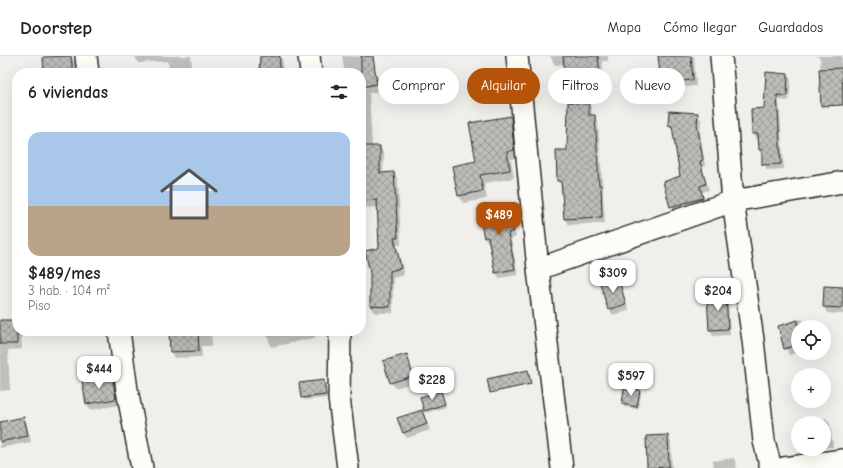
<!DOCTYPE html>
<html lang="es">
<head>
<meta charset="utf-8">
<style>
  :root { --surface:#fff; --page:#f2f2f2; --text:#202124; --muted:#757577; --line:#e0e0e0; --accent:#b45309 }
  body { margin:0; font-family:"Comic Neue",sans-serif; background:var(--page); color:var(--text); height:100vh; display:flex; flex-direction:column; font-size:15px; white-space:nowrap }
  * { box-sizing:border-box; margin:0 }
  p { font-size:13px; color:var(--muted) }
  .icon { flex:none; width:22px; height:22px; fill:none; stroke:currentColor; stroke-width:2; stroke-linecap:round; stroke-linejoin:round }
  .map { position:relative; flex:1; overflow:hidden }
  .drawer { position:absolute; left:12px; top:12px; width:354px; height:268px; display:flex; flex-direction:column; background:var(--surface); border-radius:16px; box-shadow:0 4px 16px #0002 }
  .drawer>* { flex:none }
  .banner { position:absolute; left:378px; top:12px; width:380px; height:36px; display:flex; gap:8px }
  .tools { position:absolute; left:791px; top:264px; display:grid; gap:8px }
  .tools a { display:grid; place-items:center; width:40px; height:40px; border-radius:50%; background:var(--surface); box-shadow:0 4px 16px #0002; font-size:20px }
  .price { position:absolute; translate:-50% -34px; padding:0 9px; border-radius:8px; background:#fff; color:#222; font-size:13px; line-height:26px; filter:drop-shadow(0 1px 2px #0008) }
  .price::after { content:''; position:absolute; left:50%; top:24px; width:12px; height:9px; margin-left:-6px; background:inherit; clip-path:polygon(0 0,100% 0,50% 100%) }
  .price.current { background:var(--accent); color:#fff }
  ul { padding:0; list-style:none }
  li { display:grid; align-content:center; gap:8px; height:212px; padding:0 16px }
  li+li { border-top:1px solid var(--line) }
  li span { display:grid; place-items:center; height:124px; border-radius:12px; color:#555 }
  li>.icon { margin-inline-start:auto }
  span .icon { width:72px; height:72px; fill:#fffc; stroke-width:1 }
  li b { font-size:17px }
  h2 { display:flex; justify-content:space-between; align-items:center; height:48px; padding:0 16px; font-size:17px }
  .tag { padding:0 14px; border-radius:18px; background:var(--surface); box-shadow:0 4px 16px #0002; font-size:14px; line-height:36px }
  .tag.current { background:var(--accent); color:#fff }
  header { display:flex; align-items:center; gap:24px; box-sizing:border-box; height:56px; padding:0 20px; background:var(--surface); border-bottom:1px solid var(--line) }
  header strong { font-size:19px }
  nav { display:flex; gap:22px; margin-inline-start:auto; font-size:14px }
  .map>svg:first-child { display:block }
  .shadow { fill:#0003 }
  .building { fill:url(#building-cross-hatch); stroke:#2b2b2b }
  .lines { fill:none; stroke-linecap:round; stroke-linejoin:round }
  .street-casing { stroke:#2b2b2b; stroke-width:24 }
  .street { stroke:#fdfcf7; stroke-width:21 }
</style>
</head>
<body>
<header>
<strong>Doorstep</strong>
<nav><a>Mapa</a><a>Cómo llegar</a><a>Guardados</a></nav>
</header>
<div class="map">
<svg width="843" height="412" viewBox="0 0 843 412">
  <defs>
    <pattern id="building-cross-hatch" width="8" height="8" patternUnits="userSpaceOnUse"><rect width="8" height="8" fill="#bdbcb8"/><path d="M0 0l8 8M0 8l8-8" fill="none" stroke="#9a9996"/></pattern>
  </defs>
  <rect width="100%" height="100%" fill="#f0efeb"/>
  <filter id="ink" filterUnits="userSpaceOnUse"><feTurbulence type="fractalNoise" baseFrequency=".025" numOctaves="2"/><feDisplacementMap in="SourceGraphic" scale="8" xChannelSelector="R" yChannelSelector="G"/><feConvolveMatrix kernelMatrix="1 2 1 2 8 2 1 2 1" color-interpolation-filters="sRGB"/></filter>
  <g filter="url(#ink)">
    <path class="shadow" d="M 71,0 L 75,7 L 76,17 L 45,17 L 44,2 Z
      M 135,0 L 191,0 L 192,12 L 170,13 L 167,5 L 138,7 Z
      M 261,0 L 280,0 L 283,6 L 282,17 L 260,17 Z
      M 342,0 L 371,1 L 375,8 L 375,17 L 378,23 L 380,35 L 369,37 L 372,91 L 380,91 L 384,98 L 383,117 L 394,117 L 398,124 L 401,189 L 397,189 L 404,219 L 393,222 L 393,257 L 375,257 L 371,250 L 371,216 L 380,192 L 378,151 L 361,152 L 361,17 L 345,17 Z
      M 608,0 L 608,5 L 602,5 L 605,37 L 593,38 L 593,42 L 574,44 L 567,32 L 565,8 L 555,9 L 550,0 Z
      M 659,0 L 694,0 L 696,30 L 665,33 L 662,27 Z
      M 816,0 L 842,0 L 843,49 L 825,49 L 822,43 L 820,2 Z
      M 788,19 L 791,24 L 789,45 L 779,44 L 784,113 L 767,114 L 760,94 L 759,83 L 757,84 L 753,78 Z
      M 588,48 L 592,55 L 592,60 L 594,60 L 598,66 L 605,167 L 568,169 L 565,163 L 563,131 L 558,125 L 568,95 Z
      M 697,58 L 701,64 L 700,75 L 705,110 L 702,111 L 709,134 L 702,136 L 706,148 L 675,157 L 664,126 L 681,121 L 674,75 L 669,69 Z
      M 510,61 L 515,69 L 518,102 L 511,103 L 514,122 L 484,127 L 487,143 L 463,147 L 459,139 L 477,106 Z
      M 507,149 L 511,155 L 516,181 L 511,183 L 518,219 L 499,222 L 496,216 L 490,187 L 488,187 L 485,181 Z
      M 617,222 L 629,254 L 613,259 L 609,253 Z
      M 843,232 L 843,258 L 827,257 L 824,251 Z
      M 725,240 L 728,246 L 730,279 L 713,280 L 710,274 Z
      M 802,263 L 806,271 L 798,271 L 798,296 L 789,299 L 779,270 Z
      M 0,265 L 17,265 L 17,275 L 21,275 L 22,293 L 8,294 L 10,334 L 0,335 Z
      M 170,275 L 211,275 L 212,290 L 201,290 L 202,301 L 174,302 L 171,296 Z
      M 266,275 L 313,275 L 315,282 L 271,291 Z
      M 406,299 L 416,326 L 395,332 L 391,326 Z
      M 112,320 L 115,326 L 119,349 L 90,354 L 87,348 Z
      M 324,325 L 327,342 L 304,344 L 302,341 Z
      M 640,335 L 641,338 L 638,353 L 624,351 L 623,348 Z
      M 441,336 L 446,351 L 426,357 L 425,354 Z
      M 422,355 L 430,374 L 407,382 L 403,377 Z
      M 24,362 L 27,368 L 31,386 L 0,392 L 0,367 Z
      M 826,362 L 830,368 L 833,391 L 824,392 L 824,367 L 804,366 Z
      M 667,380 L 671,386 L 672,412 L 648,412 L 647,381 Z
      M 734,402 L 737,412 L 714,412 L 713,405 Z"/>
    <path class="building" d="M 71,0 L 73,17 L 44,17 L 43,1 Z
      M 260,0 L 280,0 L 279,17 L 259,17 Z
      M 361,0 L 373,0 L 377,28 L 361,31 Z
      M 563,0 L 598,0 L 601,29 L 589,30 L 589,34 L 568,36 L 568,32 L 566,32 Z
      M 658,0 L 691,0 L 693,24 L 661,27 Z
      M 842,12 L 843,49 L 821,50 L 819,13 Z
      M 766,16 L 788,18 L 787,40 L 777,39 L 781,108 L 762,109 L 762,94 L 759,94 L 758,78 L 752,78 L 751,53 L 764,52 Z
      M 568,46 L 589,48 L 589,59 L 595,59 L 599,129 L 601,129 L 602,161 L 564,163 L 561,125 L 557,125 L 556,94 L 567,94 Z
      M 669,55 L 698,57 L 697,68 L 703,104 L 700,105 L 706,128 L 700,130 L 703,142 L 670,151 L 663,126 L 680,120 L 672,70 L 668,69 Z
      M 511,60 L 514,94 L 507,96 L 510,114 L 480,119 L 483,135 L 458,140 L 452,110 L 476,105 L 469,67 Z
      M 361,90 L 380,90 L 380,117 L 394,116 L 398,182 L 394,182 L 401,212 L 390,215 L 390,251 L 370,250 L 370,217 L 365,195 L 379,192 L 377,144 L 361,145 Z
      M 508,148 L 514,175 L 508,177 L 515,213 L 495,217 L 488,181 L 484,182 L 478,154 Z
      M 618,221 L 626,248 L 608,254 L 600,227 Z
      M 824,230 L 843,231 L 843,252 L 823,251 Z
      M 726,239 L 728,273 L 709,274 L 707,240 Z
      M 0,264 L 17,264 L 17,288 L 0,288 Z
      M 798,264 L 798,289 L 784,293 L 778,270 Z
      M 169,275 L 198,275 L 199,295 L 170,296 Z
      M 407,298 L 413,320 L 390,327 L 383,305 Z
      M 528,314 L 531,328 L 490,337 L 487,323 Z
      M 112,319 L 116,343 L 86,348 L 82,324 Z
      M 324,324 L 326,339 L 301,342 L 299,327 Z
      M 624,332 L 640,334 L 637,351 L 622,348 Z
      M 441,335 L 445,348 L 424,355 L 420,341 Z
      M 422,354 L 427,368 L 403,377 L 397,362 Z
      M 24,361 L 28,380 L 0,386 L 0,366 Z
      M 668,379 L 669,411 L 647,412 L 646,380 Z"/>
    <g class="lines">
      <g class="street-casing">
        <path id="street" d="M 86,0 L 88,17
          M 309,0 L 311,17
          M 517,0 L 538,213 L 562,412
          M 721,0 L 733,145 L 753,284 L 764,385 L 771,412
          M 538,213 L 733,145 L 843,126
          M 119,275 L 127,334 L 142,412
          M 340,275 L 339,342 L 348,412
          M 784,412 L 843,404"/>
      </g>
      <use href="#street" class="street"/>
    </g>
  </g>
</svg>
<div class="tools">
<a><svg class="icon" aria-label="locate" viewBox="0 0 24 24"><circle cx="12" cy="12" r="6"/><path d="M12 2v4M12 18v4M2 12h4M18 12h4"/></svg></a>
<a>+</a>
<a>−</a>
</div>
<b class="price current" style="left:499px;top:180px">$489</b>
<b class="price" style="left:613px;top:238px">$309</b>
<b class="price" style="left:718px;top:256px">$204</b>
<b class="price" style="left:99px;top:334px">$444</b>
<b class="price" style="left:631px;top:341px">$597</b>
<b class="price" style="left:432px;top:345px">$228</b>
<div class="banner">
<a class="tag">Comprar</a>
<a class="tag current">Alquilar</a>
<a class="tag">Filtros</a>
<a class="tag">Nuevo</a>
</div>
<section class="drawer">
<h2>6 viviendas<svg class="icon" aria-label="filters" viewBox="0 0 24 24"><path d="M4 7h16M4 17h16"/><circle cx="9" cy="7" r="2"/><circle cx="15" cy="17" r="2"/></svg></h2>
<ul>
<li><span style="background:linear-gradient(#a9c7e8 60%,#b9a48a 0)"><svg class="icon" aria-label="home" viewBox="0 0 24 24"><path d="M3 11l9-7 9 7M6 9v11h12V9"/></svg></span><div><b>$489/mes</b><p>3 hab. · 104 m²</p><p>Piso</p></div></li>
</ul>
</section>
</div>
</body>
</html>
